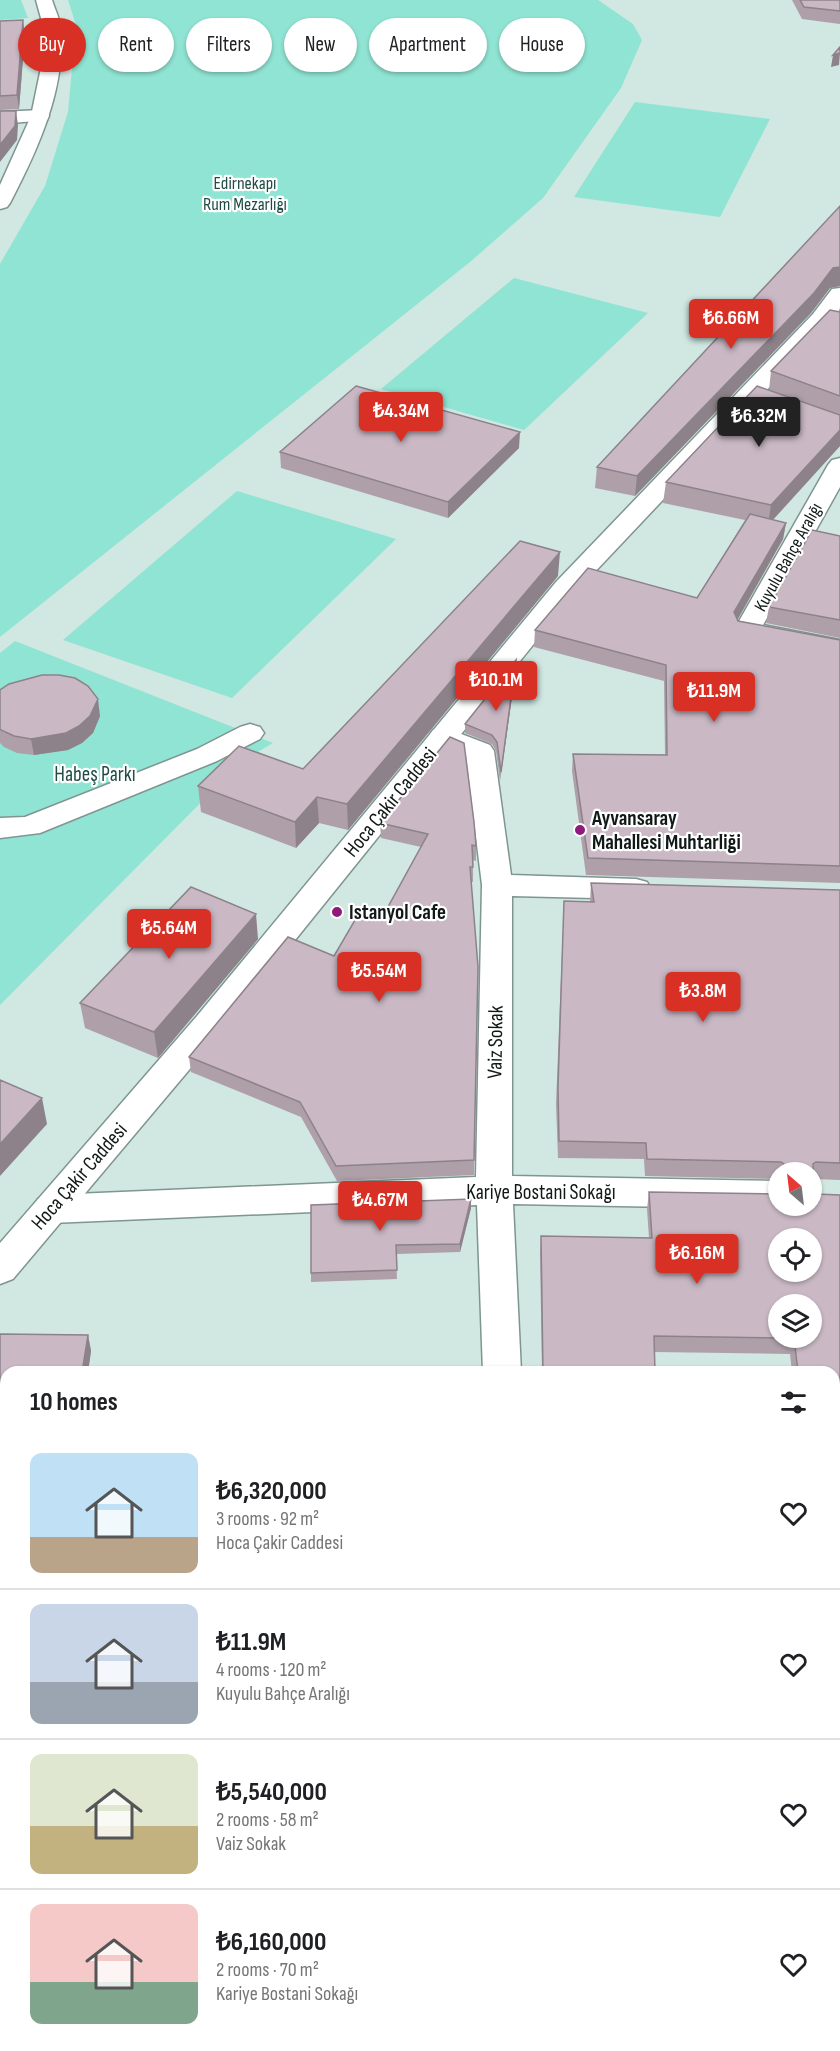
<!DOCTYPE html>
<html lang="en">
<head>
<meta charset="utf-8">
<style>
  :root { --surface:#fff; --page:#f6f6f6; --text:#202124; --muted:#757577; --line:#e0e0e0; --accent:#d93025 }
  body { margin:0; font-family:"Sofia Sans Condensed",sans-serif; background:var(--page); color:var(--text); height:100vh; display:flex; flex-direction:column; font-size:22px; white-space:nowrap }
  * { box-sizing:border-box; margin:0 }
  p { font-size:20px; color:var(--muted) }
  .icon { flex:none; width:33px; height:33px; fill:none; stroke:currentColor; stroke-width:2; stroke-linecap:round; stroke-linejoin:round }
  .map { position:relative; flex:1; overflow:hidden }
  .sheet { position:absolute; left:0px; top:1366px; width:840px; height:686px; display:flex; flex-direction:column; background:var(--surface); border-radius:18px 18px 0 0; box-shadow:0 2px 4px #0004 }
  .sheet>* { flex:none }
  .guide { position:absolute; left:18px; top:18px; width:804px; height:54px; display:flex; gap:12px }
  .needle { width:39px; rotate:332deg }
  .fabs { position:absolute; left:768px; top:1162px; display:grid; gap:12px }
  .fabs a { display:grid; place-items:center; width:54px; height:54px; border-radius:50%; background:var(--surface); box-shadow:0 2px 4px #0004; font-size:30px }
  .price { position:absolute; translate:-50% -51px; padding:0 14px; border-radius:6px; background:var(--accent); color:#fff; font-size:20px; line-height:39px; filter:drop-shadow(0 2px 3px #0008) }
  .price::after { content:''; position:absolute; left:50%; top:36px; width:18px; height:14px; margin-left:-9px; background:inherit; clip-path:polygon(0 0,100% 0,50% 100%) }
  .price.on { background:#222; color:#fff }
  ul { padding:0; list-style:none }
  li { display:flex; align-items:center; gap:18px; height:150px; padding:0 30px }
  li+li { border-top:2px solid var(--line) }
  li span { display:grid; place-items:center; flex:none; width:168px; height:120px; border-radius:12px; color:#555 }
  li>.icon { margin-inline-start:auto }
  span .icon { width:72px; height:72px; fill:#fffc; stroke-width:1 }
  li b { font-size:26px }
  h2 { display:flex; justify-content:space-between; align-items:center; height:72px; padding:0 30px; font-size:26px }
  .tag { padding:0 21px; border-radius:27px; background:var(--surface); box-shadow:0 2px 4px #0004; font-size:21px; line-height:54px }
  .tag.on { background:var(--accent); color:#fff }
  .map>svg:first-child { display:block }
  .green { fill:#90e4d3 }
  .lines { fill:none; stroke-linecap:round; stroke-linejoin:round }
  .street-casing { stroke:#7f9590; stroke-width:3 }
  .secondary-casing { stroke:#7f9590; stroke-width:3 }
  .primary-casing { stroke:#7f9590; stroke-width:3 }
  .street { fill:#fff; fill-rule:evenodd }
  .secondary { fill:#fff; fill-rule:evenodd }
  .primary { fill:#fff; fill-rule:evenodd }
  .wall { fill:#ae9fa9 }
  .shaded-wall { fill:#8d828a }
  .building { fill:#cab9c5; stroke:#8d828a; stroke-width:1.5; fill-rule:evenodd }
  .poi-dot { fill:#8e1a7b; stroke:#fff; stroke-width:2 }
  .labels { text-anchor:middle; stroke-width:4.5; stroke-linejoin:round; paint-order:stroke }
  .far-park-label { font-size:18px; fill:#1f4c44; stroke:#fff }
  .far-street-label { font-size:18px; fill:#111917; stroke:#fff }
  .park-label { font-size:21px; fill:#1f4c44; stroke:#fff }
  .street-label { font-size:21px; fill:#111917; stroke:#fff }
  .poi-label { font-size:21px; font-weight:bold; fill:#111917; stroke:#fff; text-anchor:start }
</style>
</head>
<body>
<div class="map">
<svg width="840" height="2051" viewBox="0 0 840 2051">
  <rect width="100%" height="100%" fill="#d0e7e2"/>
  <path class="green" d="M 0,0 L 21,0 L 28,18 L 0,20 Z
    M 68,0 L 598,0 L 633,24 L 642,40 L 621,88 L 543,198 L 470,262 L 0,637 L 0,264 L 45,186 L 68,112 L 76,25 Z
    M 635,102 L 770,119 L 720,217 L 574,197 Z
    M 514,278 L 648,313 L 524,430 L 381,389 Z
    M 237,491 L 396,539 L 232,698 L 63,640 Z
    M 15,641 L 273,743 L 242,761 L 0,1005 L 0,653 Z"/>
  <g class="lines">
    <g class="street-casing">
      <path id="street" d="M 40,110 L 47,112 L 49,116 L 47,120 L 0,124 L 0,112 Z
        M 840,458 L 840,487 L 763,625 L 840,640 L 840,656 L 738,636 L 734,630 L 828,465 L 832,460 Z
        M 250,724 L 260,727 L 264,733 L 260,739 L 217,761 L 40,833 L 0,838 L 0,818 L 25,817 L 197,749 L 240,727 Z
        M 443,727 L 490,745 L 494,751 L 511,875 L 636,879 L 647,882 L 651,889 L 647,896 L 636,899 L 512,896 L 512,1176 L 778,1181 L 778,1206 L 787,1206 L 778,1209 L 513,1204 L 521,1372 L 483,1372 L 477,1205 L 51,1223 L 38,1219 L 33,1209 L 38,1199 L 51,1195 L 476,1177 L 482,885 L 466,756 L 433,742 L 429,736 L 433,730 Z
        M 476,2046 L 526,2046 L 525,2051 L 475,2051 Z"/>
    </g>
    <g class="secondary-casing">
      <path id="secondary" d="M 840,288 L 840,309 L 829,324 L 574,594 L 221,1032 L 13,1279 L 0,1284 L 0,1243 L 197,1016 L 556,582 L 813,314 L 832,289 Z
        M 0,1563 L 6,1563 L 6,1601 L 0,1601 Z
        M 834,1573 L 840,1573 L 840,1611 L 834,1611 Z"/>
    </g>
    <g class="primary-casing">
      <path id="primary" d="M 36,0 L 52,0 C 55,10 61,21 61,31 C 65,91 37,151 10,203 L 7,207 L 0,209 L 0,185 L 31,116 L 43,58 L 44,29 Z
        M 0,1946 L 6,1948 L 6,1997 L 0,1995 Z
        M 156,2046 L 216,2046 L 218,2051 L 158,2051 Z"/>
    </g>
    <use href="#street" class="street"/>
    <use href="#secondary" class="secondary"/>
    <use href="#primary" class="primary"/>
  </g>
  <path class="wall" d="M 792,0 L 840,0 L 840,24 L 802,19 Z
    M 0,21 L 25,34 L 19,109 L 0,110 Z
    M 840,206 L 840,286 L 830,288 L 811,313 L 635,496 L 595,488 L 597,467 Z
    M 840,307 L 840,446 L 773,520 L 786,523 L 783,539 L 738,619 L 738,621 L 840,640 L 840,883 L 586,875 L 572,771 L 573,754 L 665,755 L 664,681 L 534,647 L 535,630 L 697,598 L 745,520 L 663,503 L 666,482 L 769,390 L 771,371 L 839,312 Z
    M 519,448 L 448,518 L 281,468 L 280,452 Z
    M 840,536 L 840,638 L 766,623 L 769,607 Z
    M 558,576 L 348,830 L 319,823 L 296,848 L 201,812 L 198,786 L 303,769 Z
    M 516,669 L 500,781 L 496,751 L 492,744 L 465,733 L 465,724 Z
    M 0,690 L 100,716 L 93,733 L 82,743 L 68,750 L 34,755 L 17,753 L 4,747 L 0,743 Z
    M 450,737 L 476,846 L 476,861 L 473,860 L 473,882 L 471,882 L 478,967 L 474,1175 L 337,1181 L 301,1117 L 191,1072 L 189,1057 L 334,956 L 384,914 L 421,847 L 381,838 L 380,823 Z
    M 591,883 L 840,890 L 840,1180 L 813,1179 L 814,1187 L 812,1193 L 816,1194 L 840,1195 L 840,1548 L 834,1548 L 834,1372 L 792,1372 L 790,1354 L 654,1352 L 655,1372 L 542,1372 L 540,1253 L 541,1236 L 649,1238 L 647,1209 L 649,1192 L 812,1206 L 812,1173 L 778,1173 L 778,1179 L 645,1176 L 644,1159 L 558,1158 L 556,1104 L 564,901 L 590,902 Z
    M 258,939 L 158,1058 L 85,1028 L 80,1003 Z
    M 471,1208 L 460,1252 L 396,1254 L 397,1279 L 311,1282 L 311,1273 Z
    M 0,1334 L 88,1335 L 91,1351 L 88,1372 L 6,1372 L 6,1722 L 0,1722 L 0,1588 L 1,1588 L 4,1586 L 4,1561 L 0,1562 Z
    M 834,1811 L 840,1811 L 840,2051 L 775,2051 L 775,2046 L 834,2046 L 838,2001 L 834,1977 Z"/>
  <path class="shaded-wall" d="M 23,20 L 25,34 L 19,109 L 17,95 Z
    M 840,53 L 839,65 L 831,67 L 833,55 Z
    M 16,111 L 18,125 L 17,140 L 0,162 L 0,145 Z
    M 840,267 L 840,286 L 830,288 L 811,313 L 635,496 L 637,476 L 833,268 Z
    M 840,430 L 840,446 L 768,525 L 771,505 Z
    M 520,432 L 519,448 L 448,518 L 448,502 Z
    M 786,523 L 783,539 L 732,629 L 734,612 Z
    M 560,552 L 558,576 L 348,830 L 347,804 Z
    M 516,660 L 516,669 L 500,781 L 501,772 Z
    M 98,699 L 100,716 L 93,733 L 82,743 L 68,750 L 34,755 L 31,739 Z
    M 317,797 L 319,823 L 296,848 L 295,822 Z
    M 256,914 L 258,939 L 158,1058 L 154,1032 Z
    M 42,1098 L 47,1124 L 0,1176 L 0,1144 Z
    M 471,1199 L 471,1208 L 460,1252 L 460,1244 Z
    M 88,1335 L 91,1351 L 88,1372 L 82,1372 Z
    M 1,1545 L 6,1561 L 0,1562 L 0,1546 Z"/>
  <path class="building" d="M 800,0 L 840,0 L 840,11 L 804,7 Z
    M 23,20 L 17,95 L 0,96 L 0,21 Z
    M 840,47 L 840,53 L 833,55 Z
    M 0,111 L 16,111 L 15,126 L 0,145 Z
    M 840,206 L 840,267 L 833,268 L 814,293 L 637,476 L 597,467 Z
    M 830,310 L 840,312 L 840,396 L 771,371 Z
    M 356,386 L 520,432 L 448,502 L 280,452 Z
    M 757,386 L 840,415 L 840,430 L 771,505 L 666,482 Z
    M 750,514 L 786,523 L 734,612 L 738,621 L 840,640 L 840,866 L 588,858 L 573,754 L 667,755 L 666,665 L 535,630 L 588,568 L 697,598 Z
    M 812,530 L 840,536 L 840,620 L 769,607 Z
    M 520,541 L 560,552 L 347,804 L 317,797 L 295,822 L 198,786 L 239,746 L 303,769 Z
    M 516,660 L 501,772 L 497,742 L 492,735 L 465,724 Z
    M 42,675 L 59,675 L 75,678 L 88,686 L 98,699 L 90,716 L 79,726 L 66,733 L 31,739 L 14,736 L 1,730 L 0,729 L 0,690 L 9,684 Z
    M 450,737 L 464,743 L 474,822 L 476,846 L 472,845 L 473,867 L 470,867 L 478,967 L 474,1160 L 336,1166 L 300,1102 L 189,1057 L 288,937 L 334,956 L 362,908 L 384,914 L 428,834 L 380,823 Z
    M 591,883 L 840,890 L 840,1163 L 816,1162 L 813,1164 L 814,1187 L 812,1187 L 812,1173 L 784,1173 L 784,1164 L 781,1162 L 647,1159 L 646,1143 L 559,1141 L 558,1087 L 564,901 L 594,902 Z
    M 191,887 L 256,914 L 154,1032 L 80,1003 Z
    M 0,1080 L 42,1098 L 0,1144 Z
    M 649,1192 L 778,1194 L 778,1206 L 812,1206 L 812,1193 L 816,1194 L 840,1195 L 840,1533 L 834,1533 L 834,1372 L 798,1372 L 794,1338 L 792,1338 L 812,1338 L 812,1305 L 778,1305 L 778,1338 L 654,1336 L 655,1372 L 543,1372 L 541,1236 L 652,1238 ZM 778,1239 L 812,1239 L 812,1272 L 778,1272 Z
    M 471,1199 L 460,1244 L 396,1245 L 397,1270 L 311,1273 L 311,1205 Z
    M 0,1334 L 88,1335 L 82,1372 L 6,1372 L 6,1708 L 0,1707 L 0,1588 L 1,1588 L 4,1586 L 4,1548 L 1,1545 L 0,1546 Z
    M 834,1811 L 840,1811 L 840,1974 L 834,1939 Z
    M 834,2001 L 840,2001 L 840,2051 L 781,2051 L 780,2046 L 834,2046 Z"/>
  <g class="poi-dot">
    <circle cx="580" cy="830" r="6"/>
    <circle cx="337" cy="912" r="6"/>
  </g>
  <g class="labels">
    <g class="far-park-label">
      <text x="245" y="189">Edirnekapı<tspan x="245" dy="21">Rum Mezarlığı</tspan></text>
    </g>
    <g class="far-street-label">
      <text transform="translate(788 557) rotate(-61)" y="6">Kuyulu Bahçe Aralığı</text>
    </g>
    <g class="park-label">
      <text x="95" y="781">Habeş Parkı</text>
    </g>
    <g class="street-label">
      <text transform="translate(390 802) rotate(-51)" y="7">Hoca Çakir Caddesi</text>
      <text transform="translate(495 1042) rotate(-89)" y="7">Vaiz Sokak</text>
      <text transform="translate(79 1176) rotate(-49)" y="7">Hoca Çakir Caddesi</text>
      <text x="541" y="1199">Kariye Bostani Sokağı</text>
    </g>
    <g class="poi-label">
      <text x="592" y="825">Ayvansaray<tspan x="592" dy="24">Mahallesi Muhtarliği</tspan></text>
      <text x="349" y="919">Istanyol Cafe</text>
    </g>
  </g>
</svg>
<div class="fabs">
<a><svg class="needle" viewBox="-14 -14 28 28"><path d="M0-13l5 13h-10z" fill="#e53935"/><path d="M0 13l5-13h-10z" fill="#757577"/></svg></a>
<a><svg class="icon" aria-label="locate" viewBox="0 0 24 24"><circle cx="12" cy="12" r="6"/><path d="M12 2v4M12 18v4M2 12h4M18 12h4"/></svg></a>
<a><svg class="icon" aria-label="layers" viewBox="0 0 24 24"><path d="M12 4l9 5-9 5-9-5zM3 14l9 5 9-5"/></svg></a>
</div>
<b class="price" style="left:731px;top:350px">₺6.66M</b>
<b class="price" style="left:401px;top:443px">₺4.34M</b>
<b class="price on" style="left:759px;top:448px">₺6.32M</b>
<b class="price" style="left:496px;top:712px">₺10.1M</b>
<b class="price" style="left:714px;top:723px">₺11.9M</b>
<b class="price" style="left:169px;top:960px">₺5.64M</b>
<b class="price" style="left:379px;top:1003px">₺5.54M</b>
<b class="price" style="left:703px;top:1023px">₺3.8M</b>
<b class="price" style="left:380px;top:1232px">₺4.67M</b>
<b class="price" style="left:697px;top:1285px">₺6.16M</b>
<div class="guide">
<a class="tag on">Buy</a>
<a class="tag">Rent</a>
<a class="tag">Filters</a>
<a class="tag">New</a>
<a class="tag">Apartment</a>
<a class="tag">House</a>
</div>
<section class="sheet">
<h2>10 homes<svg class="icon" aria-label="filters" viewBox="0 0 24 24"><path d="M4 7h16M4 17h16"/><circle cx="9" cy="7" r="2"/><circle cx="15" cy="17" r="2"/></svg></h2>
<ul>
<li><span style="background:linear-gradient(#bfe0f5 70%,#b9a48a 0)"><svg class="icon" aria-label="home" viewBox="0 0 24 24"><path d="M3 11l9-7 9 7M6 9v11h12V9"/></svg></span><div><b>₺6,320,000</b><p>3 rooms · 92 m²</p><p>Hoca Çakir Caddesi</p></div><svg class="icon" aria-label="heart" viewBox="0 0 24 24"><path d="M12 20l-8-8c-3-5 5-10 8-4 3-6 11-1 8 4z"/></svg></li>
<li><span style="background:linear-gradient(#c9d6e8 65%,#9aa5b1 0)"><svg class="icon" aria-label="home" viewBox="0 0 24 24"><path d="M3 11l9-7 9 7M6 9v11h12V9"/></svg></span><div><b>₺11.9M</b><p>4 rooms · 120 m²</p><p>Kuyulu Bahçe Aralığı</p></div><svg class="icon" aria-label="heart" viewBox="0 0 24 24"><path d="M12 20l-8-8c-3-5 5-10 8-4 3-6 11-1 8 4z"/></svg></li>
<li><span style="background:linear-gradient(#dfe7d0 60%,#c2b280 0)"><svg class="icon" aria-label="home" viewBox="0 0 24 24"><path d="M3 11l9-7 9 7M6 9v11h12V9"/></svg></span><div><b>₺5,540,000</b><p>2 rooms · 58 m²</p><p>Vaiz Sokak</p></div><svg class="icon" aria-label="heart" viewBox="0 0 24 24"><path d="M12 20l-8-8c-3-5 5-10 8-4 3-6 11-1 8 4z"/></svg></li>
<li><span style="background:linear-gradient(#f6c9c9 65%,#7fa58c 0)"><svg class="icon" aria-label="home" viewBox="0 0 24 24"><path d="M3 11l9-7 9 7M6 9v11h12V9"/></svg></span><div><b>₺6,160,000</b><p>2 rooms · 70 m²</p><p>Kariye Bostani Sokağı</p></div><svg class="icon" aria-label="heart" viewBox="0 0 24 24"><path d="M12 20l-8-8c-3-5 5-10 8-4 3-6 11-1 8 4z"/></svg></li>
</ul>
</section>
</div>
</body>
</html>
